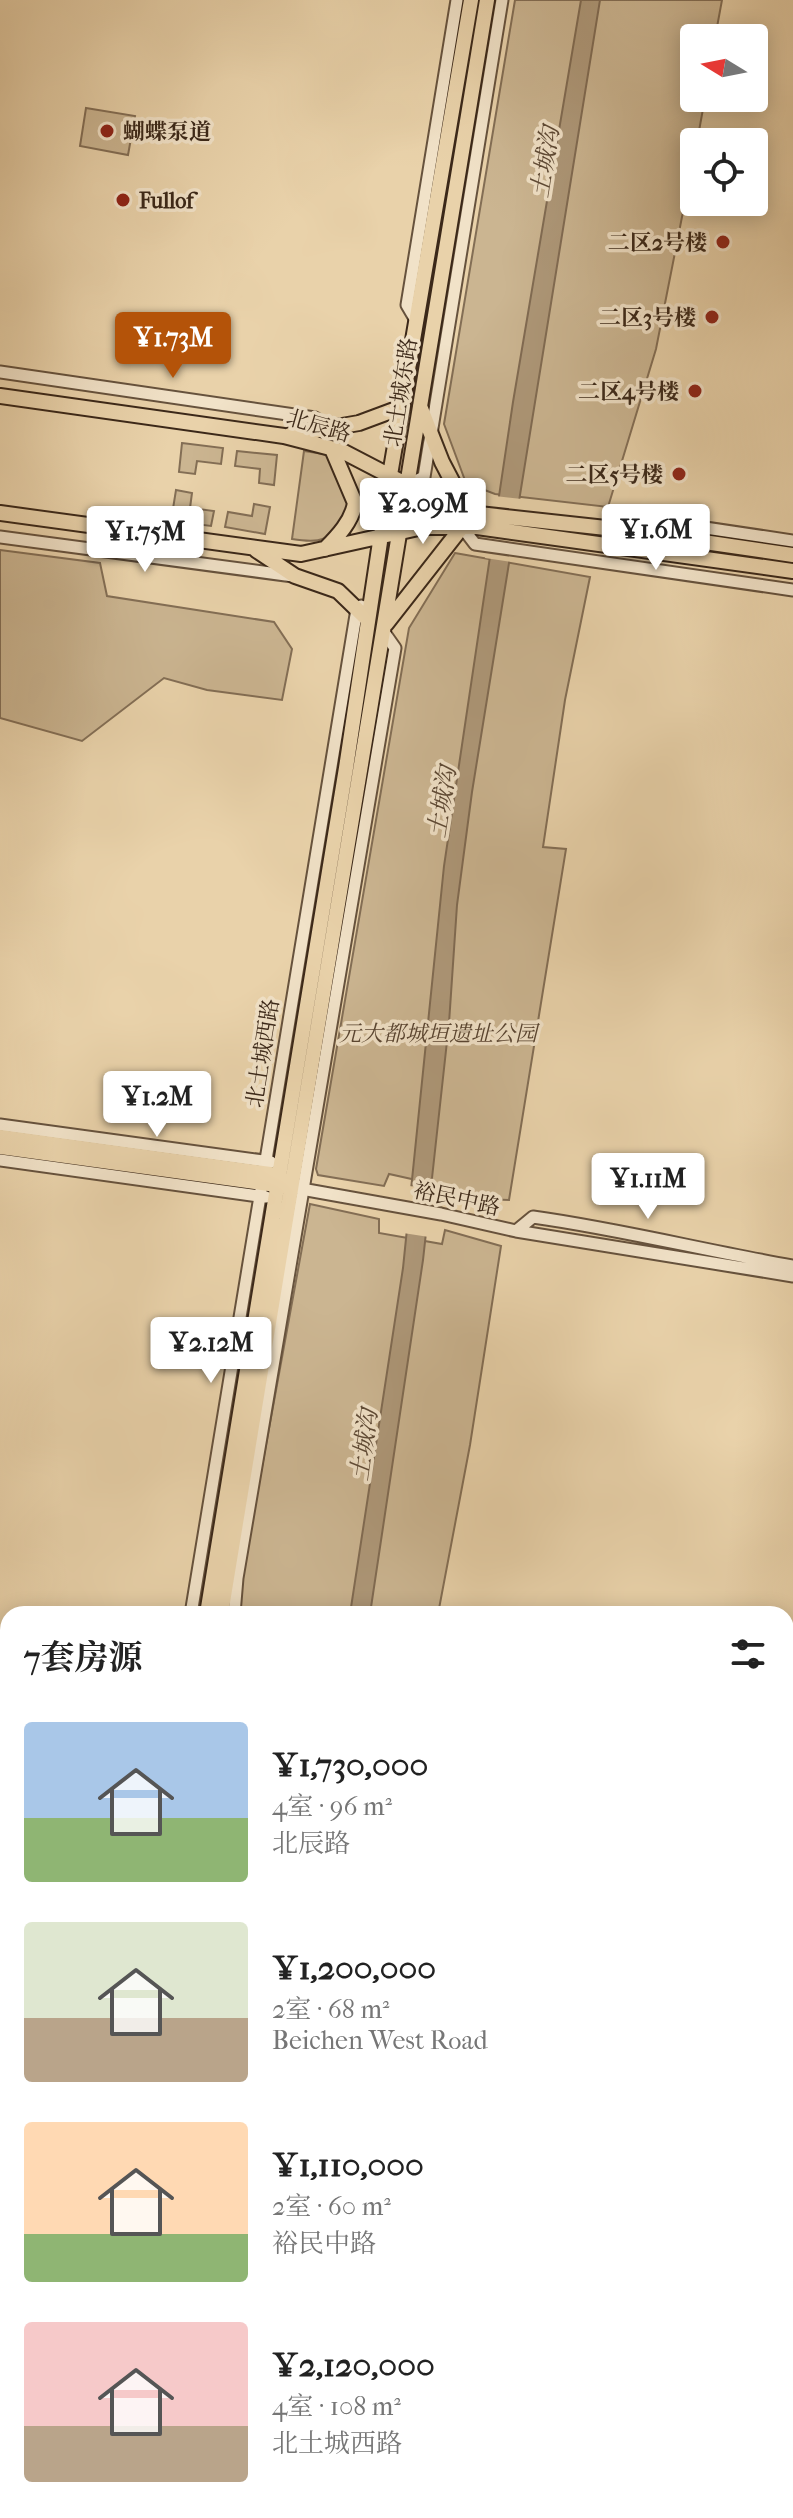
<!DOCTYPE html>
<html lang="zh">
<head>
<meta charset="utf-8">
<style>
  :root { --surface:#fff; --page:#f6f6f6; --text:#222; --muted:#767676; --accent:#b45309 }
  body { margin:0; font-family:"IM FELL French Canon","Noto Serif SC",serif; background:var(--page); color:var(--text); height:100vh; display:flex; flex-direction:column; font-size:30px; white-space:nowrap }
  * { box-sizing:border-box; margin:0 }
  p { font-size:26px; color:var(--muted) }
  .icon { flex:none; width:44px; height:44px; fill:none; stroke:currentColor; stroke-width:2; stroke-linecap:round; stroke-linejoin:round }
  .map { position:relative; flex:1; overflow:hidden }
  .side { position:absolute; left:0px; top:1606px; width:794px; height:912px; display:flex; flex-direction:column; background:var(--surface); border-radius:24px 24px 0 0; box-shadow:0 4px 20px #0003 }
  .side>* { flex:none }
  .needle { width:52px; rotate:280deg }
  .controls { position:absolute; left:680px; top:24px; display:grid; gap:16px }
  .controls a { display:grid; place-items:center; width:88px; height:88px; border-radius:8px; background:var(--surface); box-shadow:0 4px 20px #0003; font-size:40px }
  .price { position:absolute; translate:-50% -68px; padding:0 18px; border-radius:8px; background:#fff; color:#222; font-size:26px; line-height:52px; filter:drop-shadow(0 2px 4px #0008) }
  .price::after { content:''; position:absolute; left:50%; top:48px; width:24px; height:18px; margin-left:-12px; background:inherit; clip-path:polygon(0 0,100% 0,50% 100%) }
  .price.current { background:var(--accent); color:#fff }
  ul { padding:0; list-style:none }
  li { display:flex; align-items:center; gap:24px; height:200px; padding:0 24px }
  li span { display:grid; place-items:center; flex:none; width:224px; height:160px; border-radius:8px; color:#555 }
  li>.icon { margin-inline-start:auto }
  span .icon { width:96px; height:96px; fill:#fffc; stroke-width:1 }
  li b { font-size:34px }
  h2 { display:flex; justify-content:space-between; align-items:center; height:96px; padding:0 24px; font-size:34px }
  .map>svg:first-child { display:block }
  .green { fill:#cbb591; stroke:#836e55; stroke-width:2 }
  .water { fill:#ae9879; stroke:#806b53; stroke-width:2 }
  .pier { fill:#e9d2aa }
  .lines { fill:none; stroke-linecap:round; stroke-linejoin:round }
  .minor-casing { stroke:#66523d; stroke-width:15 }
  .major-casing { stroke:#3b2819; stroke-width:18 }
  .highway-casing { stroke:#3b2819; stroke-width:20 }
  .minor { stroke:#f1e2c8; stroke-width:11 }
  .major { stroke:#e9d2aa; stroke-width:14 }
  .highway { stroke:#e9d2aa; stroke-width:16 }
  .poi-dot { fill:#8f2418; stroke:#f1e2c8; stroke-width:3 }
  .labels { text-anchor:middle; stroke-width:7; stroke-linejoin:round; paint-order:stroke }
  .poi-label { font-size:22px; font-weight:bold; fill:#3b2819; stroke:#f1e2c8; text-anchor:end }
  .street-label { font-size:22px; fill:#3b2819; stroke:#f1e2c8 }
  .park-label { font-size:22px; font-style:italic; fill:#584431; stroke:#f1e2c8 }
  .water-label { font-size:24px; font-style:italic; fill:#5e4a36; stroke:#f1e2c8 }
</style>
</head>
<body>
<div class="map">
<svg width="793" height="2518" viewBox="0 0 793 2518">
  <rect width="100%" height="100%" fill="#e9d2aa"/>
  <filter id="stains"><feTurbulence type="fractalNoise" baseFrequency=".0025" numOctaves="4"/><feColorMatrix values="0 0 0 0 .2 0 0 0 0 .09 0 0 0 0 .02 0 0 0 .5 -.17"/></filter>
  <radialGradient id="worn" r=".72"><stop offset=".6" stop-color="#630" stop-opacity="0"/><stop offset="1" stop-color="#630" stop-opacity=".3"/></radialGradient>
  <path class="green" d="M 515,0 L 722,0 L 715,38 L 694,38 L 694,98 L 705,98 L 697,142 L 694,142 L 694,156 L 656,349 L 608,507 L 495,494 L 466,483 L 444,424 Z
    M 86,108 L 135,116 L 128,155 L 80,146 Z
    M 182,443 L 223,448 L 221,464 L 197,461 L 195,474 L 179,472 Z
    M 237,451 L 277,455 L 274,485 L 259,483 L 260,469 L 235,466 Z
    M 304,451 L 324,454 L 333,458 L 351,511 C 328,537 329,545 292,539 Z
    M 176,490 L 192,493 L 190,508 L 214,511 L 211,526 L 171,521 Z
    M 254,504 L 270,507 L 265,534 L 225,527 L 228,512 L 252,516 Z
    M 0,550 L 100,563 L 107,596 L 274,622 L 292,649 L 282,700 L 207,690 L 164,678 L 82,741 L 0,718 Z
    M 455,553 L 590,577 L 565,700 L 543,847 L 566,849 L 509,1200 L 450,1198 L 452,1188 L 389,1174 L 384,1186 L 318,1175 L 316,1169 L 409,628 Z
    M 310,1204 L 379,1219 L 379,1233 L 442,1244 L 445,1230 L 501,1246 L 470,1445 L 438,1614 L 239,1614 L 243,1571 Z
    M 786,2114 L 793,2116 L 793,2274 L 786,2273 Z
    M 133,2510 L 289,2510 L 287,2518 L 132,2518 Z"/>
  <path class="water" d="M 581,0 L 600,0 L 472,792 L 457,905 L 449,1023 L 423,1260 L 370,1614 L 350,1614 L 403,1268 L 444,866 L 513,402 Z"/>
  <path class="pier" d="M 495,496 L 522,499 L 512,562 L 485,558 Z
    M 409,1186 L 435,1189 L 429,1237 L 403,1233 Z"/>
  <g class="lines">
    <g class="minor-casing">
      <path id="minor" d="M 417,322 L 407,305 L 457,0
        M 0,372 L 315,418 L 330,428
        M 407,485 L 424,477 L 502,0
        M 462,527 L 475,544 L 793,590
        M 617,528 L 645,519 L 793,541
        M 0,537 L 293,576
        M 0,1125 L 271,1162
        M 0,1160 L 266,1197
        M 296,1188 L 441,1214 L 516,1231 L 793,1276
        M 516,1231 L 533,1217 C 620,1229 706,1251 793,1266
        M 191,1614 L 357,609 L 361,606
        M 234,1614 L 237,1578 L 395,648 L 383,631
        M 786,1837 L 793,1794
        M 786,1857 L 793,1858
        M 0,1877 L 8,1877
        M 0,1928 L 8,1928
        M 45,2518 L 47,2510
        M 78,2518 L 80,2510"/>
    </g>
    <g class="major-casing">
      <path id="major" d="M 0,396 L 284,436 L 342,451 L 442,503 L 466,508 L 479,514 L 615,529 L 793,555
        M 420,406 L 442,462 L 466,508
        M 290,435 L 359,423 L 402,407
        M 0,513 L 301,554 L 423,527 L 477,527 L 793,571
        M 325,549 C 338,536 352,521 355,503 L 332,449
        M 256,550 L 295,576 L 338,591 L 368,620
        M 386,624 L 462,527
        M 0,1137 L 278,1175 L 285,1182
        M 0,1147 L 283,1186
        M 207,1614 L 346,768 L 391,469 L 471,0
        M 221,1614 L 487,0
        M 786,2030 L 793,2032
        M 786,2102 L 793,2104
        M 55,2518 L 57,2510
        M 68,2518 L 69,2510"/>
    </g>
    <g class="highway-casing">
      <path id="highway" d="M 0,1892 L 8,1892
        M 0,1911 L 8,1911
        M 786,2046 L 793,2047
        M 786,2064 L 793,2066
        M 786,2085 L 793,2086"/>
    </g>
    <use href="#minor" class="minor"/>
    <use href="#major" class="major"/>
    <use href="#highway" class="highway"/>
  </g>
  <g class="poi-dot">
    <circle cx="107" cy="131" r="8"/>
    <circle cx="123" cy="200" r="8"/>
    <circle cx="723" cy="242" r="8"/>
    <circle cx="712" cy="317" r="8"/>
    <circle cx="695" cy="391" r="8"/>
    <circle cx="679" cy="474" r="8"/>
  </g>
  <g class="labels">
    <g class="poi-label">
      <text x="123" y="139" text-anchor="start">蝴蝶泵道</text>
      <text x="139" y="208" text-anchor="start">Fullof</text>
      <text x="707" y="250">二区2号楼</text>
      <text x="696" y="325">二区3号楼</text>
      <text x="679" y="399">二区4号楼</text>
      <text x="663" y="482">二区5号楼</text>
    </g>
    <g class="street-label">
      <text transform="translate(400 392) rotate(-81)" y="8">北土城东路</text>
      <text transform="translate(319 425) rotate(16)" y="8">北辰路</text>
      <text transform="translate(262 1053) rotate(-81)" y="8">北土城西路</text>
      <text transform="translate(457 1198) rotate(12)" y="8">裕民中路</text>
    </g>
    <g class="park-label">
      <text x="438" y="1041">元大都城垣遗址公园</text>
    </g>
    <g class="water-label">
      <text transform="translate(545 162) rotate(-81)" y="8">土城沟</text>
      <text transform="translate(442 802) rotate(-81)" y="8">土城沟</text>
      <text transform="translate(364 1445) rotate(-82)" y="8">土城沟</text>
    </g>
  </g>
  <rect width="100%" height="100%" filter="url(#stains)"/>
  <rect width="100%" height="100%" fill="url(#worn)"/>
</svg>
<div class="controls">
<a><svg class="needle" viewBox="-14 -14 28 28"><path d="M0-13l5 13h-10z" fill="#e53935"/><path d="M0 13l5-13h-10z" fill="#767676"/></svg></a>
<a><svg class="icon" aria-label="locate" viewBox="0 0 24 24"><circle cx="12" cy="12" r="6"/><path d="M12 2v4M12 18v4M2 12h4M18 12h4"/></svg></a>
</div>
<b class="price current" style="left:173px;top:380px">¥1.73M</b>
<b class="price" style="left:423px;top:546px">¥2.09M</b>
<b class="price" style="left:656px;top:572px">¥1.6M</b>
<b class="price" style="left:145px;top:574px">¥1.75M</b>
<b class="price" style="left:157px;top:1139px">¥1.2M</b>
<b class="price" style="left:648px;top:1221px">¥1.11M</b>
<b class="price" style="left:211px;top:1385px">¥2.12M</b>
<section class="side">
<h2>7套房源<svg class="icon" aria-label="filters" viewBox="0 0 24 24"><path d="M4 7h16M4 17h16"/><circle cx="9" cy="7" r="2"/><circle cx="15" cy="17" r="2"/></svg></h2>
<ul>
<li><span style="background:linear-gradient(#a9c7e8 60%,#8fb573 0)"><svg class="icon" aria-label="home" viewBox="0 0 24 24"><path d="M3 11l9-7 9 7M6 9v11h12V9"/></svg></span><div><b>¥1,730,000</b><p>4室 · 96 m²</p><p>北辰路</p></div></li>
<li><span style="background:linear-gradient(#dfe7d0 60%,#b9a48a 0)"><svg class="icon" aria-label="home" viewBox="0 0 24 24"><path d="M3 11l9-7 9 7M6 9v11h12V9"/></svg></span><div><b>¥1,200,000</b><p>2室 · 68 m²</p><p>Beichen West Road</p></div></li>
<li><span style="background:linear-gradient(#ffd9b3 70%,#8fb573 0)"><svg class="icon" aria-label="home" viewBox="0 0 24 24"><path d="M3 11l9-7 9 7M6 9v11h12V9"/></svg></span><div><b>¥1,110,000</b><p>2室 · 60 m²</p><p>裕民中路</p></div></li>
<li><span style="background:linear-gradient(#f6c9c9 65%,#b9a48a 0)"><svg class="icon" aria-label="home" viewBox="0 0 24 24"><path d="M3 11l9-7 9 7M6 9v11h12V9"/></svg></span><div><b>¥2,120,000</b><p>4室 · 108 m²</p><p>北土城西路</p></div></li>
</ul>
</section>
</div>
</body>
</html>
